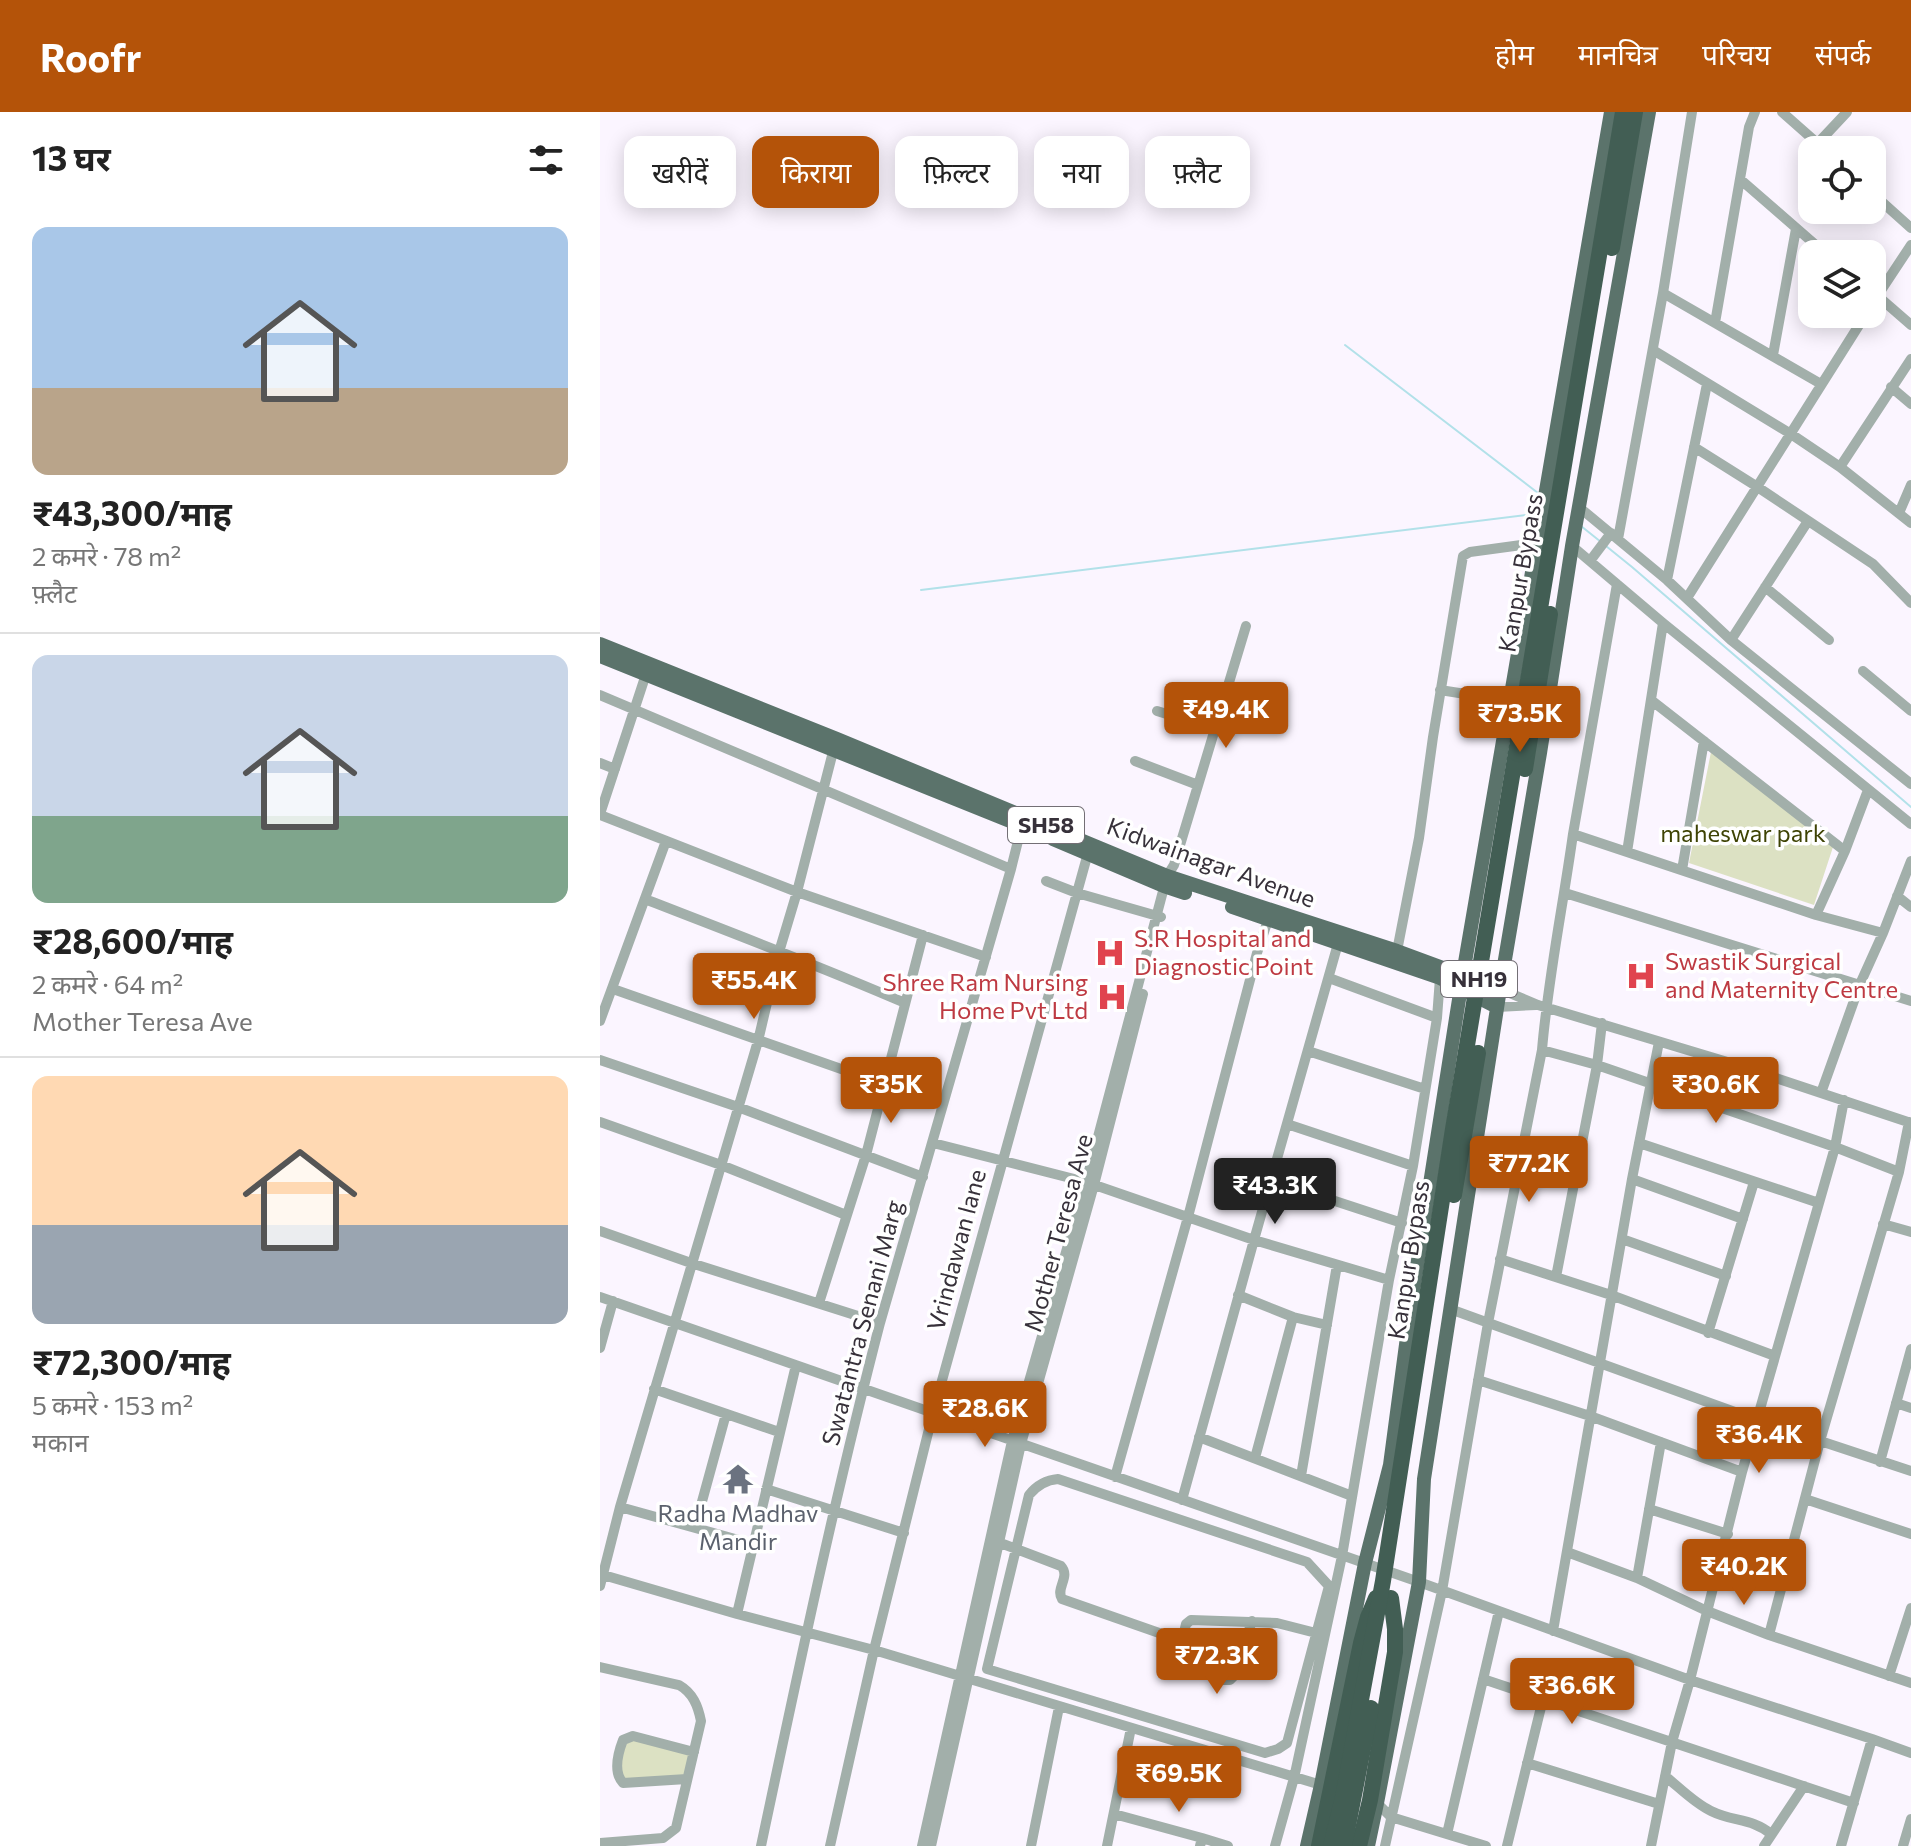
<!DOCTYPE html>
<html lang="hi">
<head>
<meta charset="utf-8">
<style>
  :root { --surface:#fff; --page:#f2f2f2; --text:#222; --muted:#767676; --line:#e0e0e0; --accent:#b45309 }
  body { margin:0; font-family:Commissioner,"Noto Sans Devanagari",sans-serif; background:var(--page); color:var(--text); height:100vh; display:flex; flex-direction:column; font-size:30px; white-space:nowrap }
  * { box-sizing:border-box; margin:0 }
  p { font-size:26px; color:var(--muted) }
  .icon { flex:none; width:44px; height:44px; fill:none; stroke:currentColor; stroke-width:2; stroke-linecap:round; stroke-linejoin:round }
  .map { position:relative; flex:1; overflow:hidden }
  .side { display:flex; flex-direction:column; background:var(--surface); width:600px }
  .side>* { flex:none }
  .top-card { position:absolute; left:24px; top:24px; width:760px; height:72px; display:flex; gap:16px }
  .tools { position:absolute; left:1198px; top:24px; display:grid; gap:16px }
  .tools a { display:grid; place-items:center; width:88px; height:88px; border-radius:16px; background:var(--surface); box-shadow:0 4px 20px #0003; font-size:40px }
  .price { position:absolute; translate:-50% -68px; padding:0 18px; border-radius:8px; background:var(--accent); color:#fff; font-size:26px; line-height:52px; filter:drop-shadow(0 2px 4px #0008) }
  .price::after { content:''; position:absolute; left:50%; top:48px; width:24px; height:18px; margin-left:-12px; background:inherit; clip-path:polygon(0 0,100% 0,50% 100%) }
  .price.active { background:#222; color:#fff }
  ul { padding:0; list-style:none }
  li { display:grid; align-content:center; gap:16px; height:424px; padding:0 32px }
  li+li { border-top:2px solid var(--line) }
  li span { display:grid; place-items:center; height:248px; border-radius:16px; color:#555 }
  li>.icon { margin-inline-start:auto }
  span .icon { width:144px; height:144px; fill:#fffc; stroke-width:1 }
  li b { font-size:34px }
  h2 { display:flex; justify-content:space-between; align-items:center; height:96px; padding:0 32px; font-size:34px }
  .chip { padding:0 28px; border-radius:16px; background:var(--surface); box-shadow:0 4px 20px #0003; font-size:28px; line-height:72px }
  .chip.active { background:var(--accent); color:#fff }
  header { display:flex; align-items:center; gap:48px; box-sizing:border-box; height:112px; padding:0 40px; background:var(--accent); color:#fff }
  header strong { font-size:38px }
  nav { display:flex; gap:44px; margin-inline-start:auto; font-size:28px }
  main { display:flex; flex:1; min-height:0 }
  .map>svg:first-child { display:block }
  .green { fill:#dce1c3 }
  .lines { fill:none; stroke-linecap:round; stroke-linejoin:round }
  .stream { stroke:#b2e1e9; stroke-width:2 }
  .minor { stroke:#a2afaa; stroke-width:10 }
  .major { stroke:#5b736b; stroke-width:14 }
  .highway { stroke:#425e54; stroke-width:16 }
  .highway-bridge { stroke:#425e54; stroke-width:16 }
  .labels { text-anchor:middle; stroke-width:7; stroke-linejoin:round; paint-order:stroke }
  .shield { fill:#fff; stroke:#736f75; stroke-width:2 }
  .shield-label { font-size:22px; font-weight:bold; fill:#37313a }
  .street-label { font-size:24px; fill:#37313a; stroke:#fff }
  .park-label { font-size:24px; fill:#3e4304; stroke:#fff }
  .health-label { font-size:24px; fill:#be3a42; stroke:#fff; text-anchor:start }
  .worship-label { font-size:24px; fill:#5b616d; stroke:#fff }
</style>
</head>
<body>
<header>
<strong>Roofr</strong>
<nav><a>होम</a><a>मानचित्र</a><a>परिचय</a><a>संपर्क</a></nav>
</header>
<main>
<section class="side">
<h2>13 घर<svg class="icon" aria-label="filters" viewBox="0 0 24 24"><path d="M4 7h16M4 17h16"/><circle cx="9" cy="7" r="2"/><circle cx="15" cy="17" r="2"/></svg></h2>
<ul>
<li><span style="background:linear-gradient(#a9c7e8 65%,#b9a48a 0)"><svg class="icon" aria-label="home" viewBox="0 0 24 24"><path d="M3 11l9-7 9 7M6 9v11h12V9"/></svg></span><div><b>₹43,300/माह</b><p>2 कमरे · 78 m²</p><p>फ़्लैट</p></div></li>
<li><span style="background:linear-gradient(#c9d6e8 65%,#7fa58c 0)"><svg class="icon" aria-label="home" viewBox="0 0 24 24"><path d="M3 11l9-7 9 7M6 9v11h12V9"/></svg></span><div><b>₹28,600/माह</b><p>2 कमरे · 64 m²</p><p>Mother Teresa Ave</p></div></li>
<li><span style="background:linear-gradient(#ffd9b3 60%,#9aa5b1 0)"><svg class="icon" aria-label="home" viewBox="0 0 24 24"><path d="M3 11l9-7 9 7M6 9v11h12V9"/></svg></span><div><b>₹72,300/माह</b><p>5 कमरे · 153 m²</p><p>मकान</p></div></li>
</ul>
</section>
<div class="map">
<svg width="1311" height="1734" viewBox="0 0 1311 1734">
  <rect width="100%" height="100%" fill="#fbf5ff"/>
  <path class="green" d="M 1111,640 L 1233,735 L 1214,793 L 1089,751 Z
    M 33,1625 L 92,1641 L 87,1666 L 21,1668 L 23,1631 Z"/>
  <g class="lines">
    <path class="stream" d="M 745,233 L 938,381
      M 981,414 L 1001,430
      M 1006,434 L 1032,455 L 1311,695
      M 321,478 L 935,402"/>
    <path class="minor" d="M 1182,0 L 1225,38
      M 1218,31 L 1247,0
      M 1141,68 L 1226,142
      M 1272,81 L 1311,116
      M 1272,179 L 1311,213
      M 1063,181 L 1221,272
      M 1272,192 L 1311,133
      M 1115,211 L 1149,15 L 1155,0
      M 1053,238 L 1191,322 L 1240,355 L 1311,411
      M 1173,243 L 1196,117
      M 1291,275 L 1311,292
      M 1094,335 L 1156,374 L 1273,452 L 1311,491
      M 1240,355 L 1311,247
      M 980,396 L 1067,468 L 1131,528 L 1311,672
      M 1299,401 L 1311,373
      M 1018,427 L 1063,181 L 1092,0
      M 972,434 L 1063,511 L 1311,712
      M 990,449 L 1011,421
      M 1067,468 L 1107,272
      M 1165,475 L 1229,528
      M 1087,486 L 1266,202
      M 1131,528 L 1208,409
      M 1263,559 L 1311,599
      M 840,578 L 910,589
      M 0,583 L 411,757
      M 1051,588 L 1245,739 L 1216,803
      M 557,599 L 615,617
      M 535,649 L 598,673
      M 0,651 L 15,657
      M 0,702 L 48,556
      M 0,703 L 197,780 L 386,845
      M 973,722 L 1017,472
      M 1245,739 L 1268,678
      M 1027,740 L 1063,511
      M 1082,758 L 1104,629
      M 446,769 L 477,781 L 561,805
      M 965,781 L 1311,889
      M 1297,784 L 1311,795
      M 45,787 C 132,821 220,854 305,891
      M 797,839 L 819,726 L 833,625 L 863,444 L 870,440 L 936,431
      M 729,866 L 837,906
      M 13,877 L 284,972
      M 900,877 L 938,893 L 1134,952 L 1311,1011
      M 897,895 L 936,893
      M 0,909 L 66,729
      M 942,938 L 997,953 L 1235,1035 L 1299,1060
      M 708,939 L 825,977
      M 0,948 L 138,995 L 323,1065
      M 1221,981 L 1260,872 L 1283,821 L 1311,749
      M 0,1010 L 121,1053 L 246,1103
      M 1309,1010 L 1299,1060 L 1220,1329 L 1169,1523 L 1311,1571
      M 333,1031 L 486,1070 L 654,1128 L 789,1168
      M 1039,1031 L 1219,1091
      M 813,1054 L 837,906 L 840,866
      M 1032,1067 L 1143,1107
      M 671,1068 L 802,1111
      M 1283,1112 L 1311,1120
      M 0,1119 L 91,1151 L 280,1211
      M 1022,1127 L 1126,1164
      M 900,1147 L 1011,1183 L 1175,1244
      M 956,1165 L 997,953 L 1002,911
      M 638,1183 L 693,1205 L 655,1346
      M 0,1185 L 819,1470 L 1090,1568 L 1272,1627 L 1311,1641
      M 219,1191 L 266,1043 L 323,823
      M 850,1197 L 1157,1308 L 1311,1359
      M 693,1205 L 727,1213
      M 1108,1221 L 1154,1070
      M 0,1236 L 13,1189
      M 878,1268 L 990,1304 L 1142,1360
      M 54,1277 L 179,1320
      M 1296,1291 L 1311,1296
      M 599,1325 L 752,1384
      M 1280,1350 L 1311,1237
      M 701,1364 L 737,1153
      M 515,1365 L 588,1105 L 657,841 L 668,808
      M 458,1367 L 707,1450 L 729,1474 L 687,1631 L 678,1637 L 665,1641 L 387,1557 L 429,1383 C 437,1373 446,1368 458,1367 Z
      M 166,1377 L 304,1421
      M 1205,1387 L 1311,1422
      M 582,1388 L 654,1128 L 739,828
      M 20,1395 L 153,1432
      M 1049,1397 L 1128,1422
      M 95,1415 L 126,1302
      M 395,1429 L 461,1454 C 471,1465 455,1476 462,1487 L 582,1529 L 586,1512 L 591,1508 L 677,1511 L 716,1521
      M 967,1440 L 1037,1466 L 1107,1499 L 1169,1523
      M 0,1462 L 137,1502 L 274,1538 L 721,1673
      M 1037,1466 L 1061,1330
      M 0,1474 L 20,1395 L 158,929 L 179,840 L 197,780 L 235,632
      M 137,1502 L 196,1253
      M 953,1519 L 1032,1067 L 1059,930
      M 582,1529 L 577,1546 L 579,1553 L 623,1568 L 630,1568 L 634,1564 L 652,1509
      M 0,1555 L 79,1573 C 93,1581 98,1594 101,1609 L 76,1716 L 63,1726 L 0,1731
      M 1289,1564 L 1311,1496
      M 883,1567 L 1254,1691
      M 927,1651 L 1059,1692
      M 1065,1664 C 1080,1676 1094,1691 1111,1699 C 1133,1710 1152,1706 1171,1722
      M 87,1667 L 23,1671 C 13,1660 18,1641 23,1628 L 33,1624 L 94,1640
      M 777,1691 L 791,1705 L 886,1734
      M 514,1702 L 602,1726 L 600,1734
      M 847,1722 L 899,1499
      M 602,1726 L 628,1734
      M 161,1734 C 198,1559 235,1384 280,1211 L 411,757 L 423,709
      M 230,1734 L 274,1538 L 333,1301 L 488,741
      M 322,1734 L 412,1329 L 486,1070 L 567,764 L 574,753 L 646,514
      M 331,1734 L 421,1332 L 494,1073 L 543,882
      M 431,1734 L 459,1595
      M 507,1734 L 531,1616
      M 675,1734 L 694,1666 L 742,1444 L 789,1168 L 813,1054 L 687,1012
      M 785,1734 L 842,1479 L 888,1211 L 942,938 C 948,866 963,794 973,722 L 1216,803 L 1283,821
      M 907,1734 L 943,1587
      M 1051,1734 L 1072,1630 L 1090,1568 L 1142,1360 L 1235,1035 L 1244,988
      M 1164,1734 L 1204,1674
      M 1241,1734 L 1272,1627
      M 1303,1734 L 1311,1707"/>
    <path class="major" d="M 0,532 L 237,627 L 567,764 L 797,839 L 900,877
      M 0,544 L 430,717
      M 453,727 L 564,774 L 585,781
      M 632,795 L 840,866 L 897,895
      M 707,1734 L 721,1673 L 765,1451 L 790,1353 L 813,1180 L 863,862 L 1011,0
      M 768,1734 L 777,1691 L 819,1470 L 824,1367 L 900,877 L 940,641 L 972,434 L 1049,0"/>
    <path class="highway" d="M 719,1734 L 761,1531 L 768,1505 L 776,1486
      M 759,1734 L 770,1688 L 795,1540 L 795,1517 L 791,1486"/>
    <path class="highway-bridge" d="M 1012,136 L 1035,0
      M 925,657 L 950,502
      M 854,1083 L 878,941
      M 731,1734 L 743,1685 L 783,1469 L 853,1017 L 1023,0
      M 744,1734 L 771,1596"/>
  </g>
  <defs>
    <g id="hospital-bare" transform="scale(2.4)"><path d="M-5-5h3v3.5h4V-5h3V5h-3V1.5h-4V5h-3Z" fill="#e0444e" stroke="#fff" stroke-width="2.5" paint-order="stroke"/></g>
    <g id="temple-bare" transform="scale(2.4)"><path d="M0-6L5-2H3V0L6.5 2.5H4V6H1.5V3h-3V6H-4V2.5H-6.5L-3 0V-2H-5Z" fill="#6b7280" stroke="#fff" stroke-width="2.5" paint-order="stroke"/></g>
  </defs>
  <g fill-rule="evenodd">
    <use href="#hospital-bare" x="510" y="841"/>
    <use href="#hospital-bare" x="1041" y="864"/>
    <use href="#hospital-bare" x="512" y="885"/>
    <use href="#temple-bare" x="138" y="1367"/>
  </g>
  <g class="labels">
    <g class="shield">
      <rect x="408" y="695" width="76" height="36" rx="6"/>
      <rect x="841" y="849" width="76" height="36" rx="6"/>
    </g>
    <g class="shield-label">
      <text x="446" y="721">SH58</text>
      <text x="879" y="875">NH19</text>
    </g>
    <g class="street-label">
      <text transform="translate(921 461) rotate(-80)" y="8">Kanpur Bypass</text>
      <text transform="translate(611 751) rotate(20)" y="8">Kidwainagar Avenue</text>
      <text transform="translate(459 1121) rotate(-75)" y="8">Mother Teresa Ave</text>
      <text transform="translate(357 1138) rotate(-75)" y="8">Vrindawan lane</text>
      <text transform="translate(809 1148) rotate(-81)" y="8">Kanpur Bypass</text>
      <text transform="translate(263 1211) rotate(-75)" y="8">Swatantra Senani Marg</text>
    </g>
    <g class="park-label">
      <text x="1143" y="730">maheswar park</text>
    </g>
    <g class="health-label">
      <text x="534" y="835">S.R Hospital and<tspan x="534" dy="28">Diagnostic Point</tspan></text>
      <text x="1065" y="858">Swastik Surgical<tspan x="1065" dy="28">and Maternity Centre</tspan></text>
      <text x="488" y="879" text-anchor="end">Shree Ram Nursing<tspan x="488" dy="28">Home Pvt Ltd</tspan></text>
    </g>
    <g class="worship-label">
      <text x="138" y="1410">Radha Madhav<tspan x="138" dy="28">Mandir</tspan></text>
    </g>
  </g>
</svg>
<div class="tools">
<a><svg class="icon" aria-label="locate" viewBox="0 0 24 24"><circle cx="12" cy="12" r="6"/><path d="M12 2v4M12 18v4M2 12h4M18 12h4"/></svg></a>
<a><svg class="icon" aria-label="layers" viewBox="0 0 24 24"><path d="M12 4l9 5-9 5-9-5zM3 14l9 5 9-5"/></svg></a>
</div>
<b class="price" style="left:626px;top:638px">₹49.4K</b>
<b class="price" style="left:920px;top:642px">₹73.5K</b>
<b class="price" style="left:154px;top:909px">₹55.4K</b>
<b class="price" style="left:291px;top:1013px">₹35K</b>
<b class="price" style="left:1116px;top:1013px">₹30.6K</b>
<b class="price" style="left:929px;top:1092px">₹77.2K</b>
<b class="price active" style="left:675px;top:1114px">₹43.3K</b>
<b class="price" style="left:385px;top:1337px">₹28.6K</b>
<b class="price" style="left:1159px;top:1363px">₹36.4K</b>
<b class="price" style="left:1144px;top:1495px">₹40.2K</b>
<b class="price" style="left:617px;top:1584px">₹72.3K</b>
<b class="price" style="left:972px;top:1614px">₹36.6K</b>
<b class="price" style="left:579px;top:1702px">₹69.5K</b>
<div class="top-card">
<a class="chip">खरीदें</a>
<a class="chip active">किराया</a>
<a class="chip">फ़िल्टर</a>
<a class="chip">नया</a>
<a class="chip">फ़्लैट</a>
</div>
</div>
</main>
</body>
</html>
